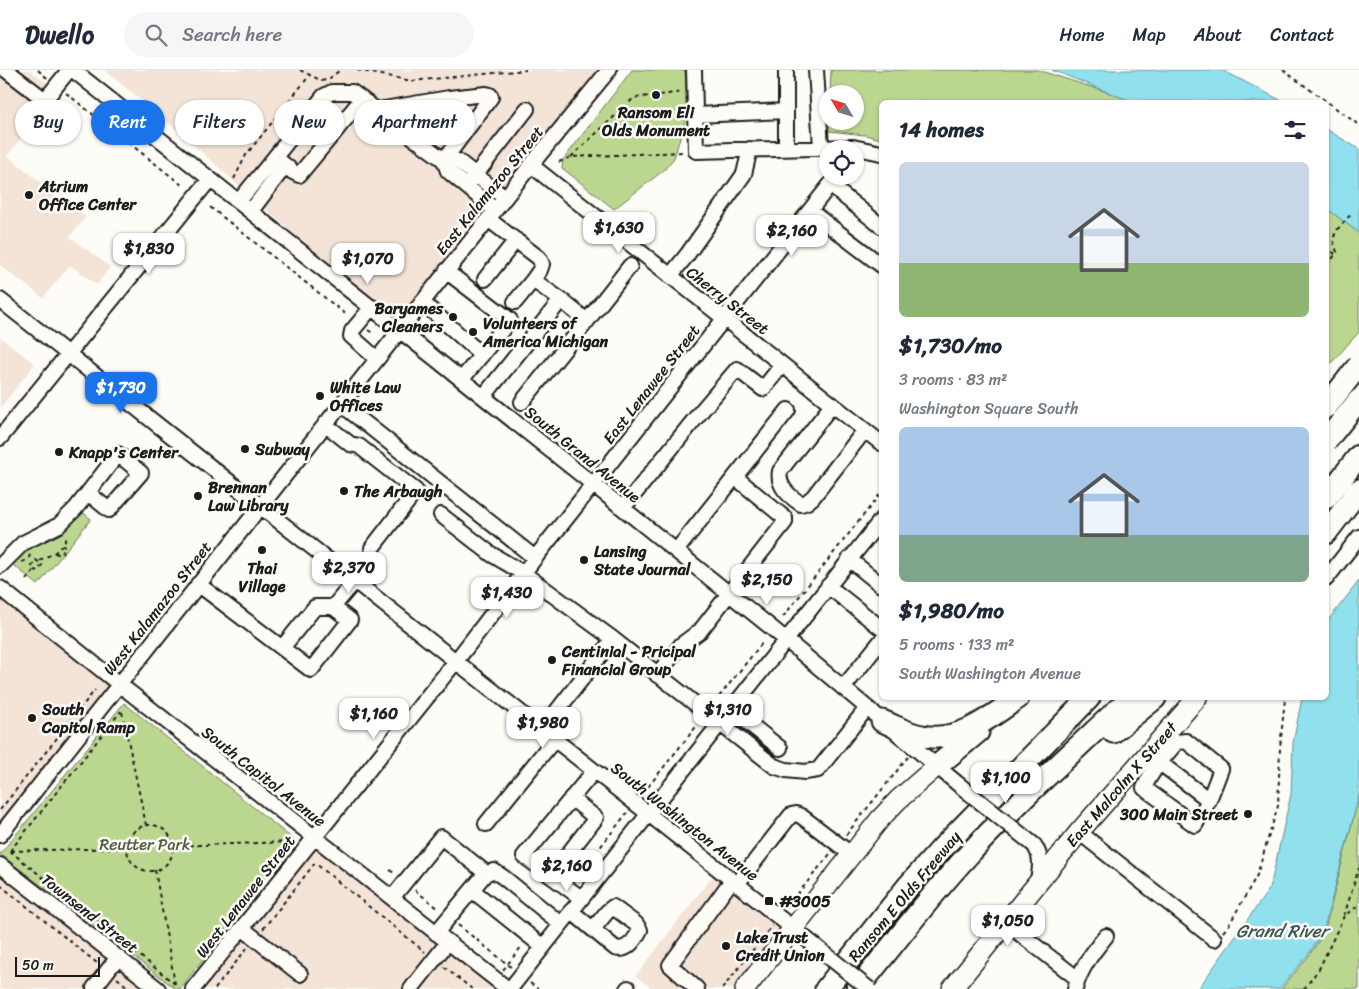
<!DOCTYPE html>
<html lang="en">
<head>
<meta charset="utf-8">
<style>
  :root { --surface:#fff; --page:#f6f6f7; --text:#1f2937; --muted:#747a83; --line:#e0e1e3; --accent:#1a73e8 }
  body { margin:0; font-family:Sriracha,sans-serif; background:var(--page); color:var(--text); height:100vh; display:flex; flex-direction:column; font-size:19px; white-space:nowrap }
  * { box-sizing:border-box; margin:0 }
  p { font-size:16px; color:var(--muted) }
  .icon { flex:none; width:28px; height:28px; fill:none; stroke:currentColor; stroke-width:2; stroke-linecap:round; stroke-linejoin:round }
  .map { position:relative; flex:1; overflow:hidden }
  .drawer { position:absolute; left:879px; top:30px; width:450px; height:600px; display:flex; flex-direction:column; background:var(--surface); border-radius:8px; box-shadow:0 1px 4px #0004 }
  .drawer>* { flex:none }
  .banner { position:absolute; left:15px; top:30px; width:475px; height:45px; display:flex; gap:10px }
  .needle { width:32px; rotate:308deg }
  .controls { position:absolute; left:819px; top:15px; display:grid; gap:10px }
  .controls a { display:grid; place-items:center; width:45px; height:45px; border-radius:50%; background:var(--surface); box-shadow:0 1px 4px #0004; font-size:25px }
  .scale { position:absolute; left:15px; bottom:12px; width:85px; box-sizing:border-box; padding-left:5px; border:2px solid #1c1c1c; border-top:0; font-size:14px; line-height:18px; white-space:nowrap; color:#1c1c1c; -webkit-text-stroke:4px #fdfcf7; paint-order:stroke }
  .price { position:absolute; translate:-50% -42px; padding:0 11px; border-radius:10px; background:#fff; color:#222; font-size:16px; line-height:32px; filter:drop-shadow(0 1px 2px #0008) }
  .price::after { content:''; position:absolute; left:50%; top:30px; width:15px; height:11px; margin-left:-8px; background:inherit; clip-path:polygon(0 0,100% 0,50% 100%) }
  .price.selected { background:var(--accent); color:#fff }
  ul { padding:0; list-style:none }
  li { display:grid; align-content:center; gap:10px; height:265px; padding:0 20px }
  li span { display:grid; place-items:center; height:155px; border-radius:8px; color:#555 }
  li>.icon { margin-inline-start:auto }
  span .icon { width:90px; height:90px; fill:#fffc; stroke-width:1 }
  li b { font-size:21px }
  h2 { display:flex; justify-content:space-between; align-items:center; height:60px; padding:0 20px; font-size:21px }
  .pill { padding:0 18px; border-radius:22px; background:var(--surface); box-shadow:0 1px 4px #0004; font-size:18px; line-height:45px }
  .pill.selected { background:var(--accent); color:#fff }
  header { display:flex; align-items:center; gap:30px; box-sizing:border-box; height:70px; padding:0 25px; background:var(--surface); border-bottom:1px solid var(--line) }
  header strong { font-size:24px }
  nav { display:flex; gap:28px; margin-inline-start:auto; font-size:18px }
  .search { width:350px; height:45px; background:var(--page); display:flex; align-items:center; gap:12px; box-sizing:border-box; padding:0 18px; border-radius:28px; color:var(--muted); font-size:19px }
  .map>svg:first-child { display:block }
  .built { fill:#f3e4d7 }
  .green { fill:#bbd78f; stroke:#6c7a56 }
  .water { fill:#90e0ed; stroke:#629299 }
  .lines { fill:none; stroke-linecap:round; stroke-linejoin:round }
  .minor-casing { stroke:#1c1c1c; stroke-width:18 }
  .major-casing { stroke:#1c1c1c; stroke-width:22 }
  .highway-casing { stroke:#1c1c1c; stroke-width:25 }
  .path { stroke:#1c1c1c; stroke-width:2; stroke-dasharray:4 4; stroke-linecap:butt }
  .minor { stroke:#fdfcf7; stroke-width:14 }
  .major { stroke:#fdfcf7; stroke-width:19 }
  .highway { stroke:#fdfcf7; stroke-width:21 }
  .minor-bridge-casing { stroke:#1c1c1c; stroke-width:18; stroke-linecap:butt }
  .highway-bridge-casing { stroke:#1c1c1c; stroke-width:25; stroke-linecap:butt }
  .minor-bridge { stroke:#fdfcf7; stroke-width:14 }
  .highway-bridge { stroke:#fdfcf7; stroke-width:21 }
  .poi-dot { fill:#1c1c1c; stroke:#fdfcf7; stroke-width:2 }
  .labels { text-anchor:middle; stroke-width:5; stroke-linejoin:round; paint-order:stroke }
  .poi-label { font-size:16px; font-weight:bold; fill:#1c1c1c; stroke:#fdfcf7; text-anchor:start }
  .street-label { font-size:16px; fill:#1c1c1c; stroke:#fdfcf7 }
  .park-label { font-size:16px; fill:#545d44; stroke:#fdfcf7 }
  .water-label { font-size:18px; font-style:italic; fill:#3f575b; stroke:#fdfcf7 }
</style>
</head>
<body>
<header>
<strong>Dwello</strong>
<div class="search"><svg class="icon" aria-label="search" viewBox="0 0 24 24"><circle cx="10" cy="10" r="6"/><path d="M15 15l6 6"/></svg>Search here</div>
<nav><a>Home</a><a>Map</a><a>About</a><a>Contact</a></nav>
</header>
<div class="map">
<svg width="1359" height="919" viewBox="0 0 1359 919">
  <rect width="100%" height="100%" fill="#fdfcf7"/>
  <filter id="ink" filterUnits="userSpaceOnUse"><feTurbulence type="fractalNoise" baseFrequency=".02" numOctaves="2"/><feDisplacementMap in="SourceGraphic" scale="10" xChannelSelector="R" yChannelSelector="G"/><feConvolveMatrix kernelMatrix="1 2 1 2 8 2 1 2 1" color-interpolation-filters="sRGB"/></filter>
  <g filter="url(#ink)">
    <path class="built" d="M 0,0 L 30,0 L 57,21 L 7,86 L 86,147 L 70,167 L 110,197 L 97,215 L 70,195 L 43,228 L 0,195 Z
      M 104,0 L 609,0 L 400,259 L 160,45 Z
      M 0,267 L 35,294 L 0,338 Z
      M 0,518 L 119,614 L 0,765 Z
      M 314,767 L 505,919 L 193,919 Z
      M 0,795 L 158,919 L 0,919 Z
      M 714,804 L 784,859 L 739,919 L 653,919 L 636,906 Z"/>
    <path class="green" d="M 632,0 L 685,0 L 687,44 L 674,88 L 664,100 L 614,139 L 562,98 L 563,90 Z
      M 831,0 L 1038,0 L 1138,32 L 881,32 L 881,69 L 865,65 L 829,61 L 830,51 L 855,51 L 855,24 L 830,24 Z
      M 1326,138 L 1359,163 L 1359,262 L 1326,299 Z
      M 81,441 L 91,449 L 38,515 L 11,493 L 24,478 L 49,468 L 67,457 Z
      M 124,633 L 294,770 L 180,919 L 176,919 L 0,784 Z
      M 1359,726 L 1359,919 L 1281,919 L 1308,887 L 1324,863 Z"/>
    <path class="water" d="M 1052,0 L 1222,0 L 1284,32 L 1133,32 Z
      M 1326,59 L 1359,79 L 1359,163 L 1326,138 Z
      M 1359,511 L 1359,726 L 1323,862 L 1307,886 L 1279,919 L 1198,919 L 1270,818 L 1291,724 L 1293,673 L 1302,628 L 1326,628 L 1326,553 Z"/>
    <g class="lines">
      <g class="minor-casing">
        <path id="minor" d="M 6,0 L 45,30 L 69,0
          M 73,0 L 594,415 L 773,559 L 958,714
          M 694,0 L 696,81 L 853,77 L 881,83
          M 786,0 L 786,41
          M 816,0 L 821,77
          M 362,29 L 299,105 L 293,102 L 275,87 L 324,26 L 332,22 L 352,22 L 444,90 L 491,27 L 490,25 L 486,24 L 449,28 L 378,40
          M 695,45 L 786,41 L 786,78
          M 417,71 L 449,28
          M 531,95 L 881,373
          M 470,112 L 527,39
          M 830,115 L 881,156
          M 239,131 L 275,87
          M 495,140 L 448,101 L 444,90 L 458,91 L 505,128
          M 251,141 L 285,96
          M 810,141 L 881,195
          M 488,149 L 539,188 L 542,194 L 540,200 L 533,210 L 561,230
          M 446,201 L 510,250 L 462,309
          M 670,206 L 687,185 L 744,104 L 750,79
          M 485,209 L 516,170
          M 0,230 L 814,875
          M 422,232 L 482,285
          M 515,232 L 533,210
          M 372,237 L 352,261 L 351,266 L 377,289
          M 484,326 L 561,230 L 587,251 L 630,196
          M 522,332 L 587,251
          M 341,334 L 535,488
          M 832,335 L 780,401 C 777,416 789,426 801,434 L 807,432 L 813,427 L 865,360
          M 325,354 L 350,374 L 359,376 L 416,421 L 372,478
          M 0,368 L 210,109
          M 623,438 L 703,339 L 737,299 L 763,319 L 782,295
          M 441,445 L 491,484 L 523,503 L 613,569
          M 676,481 L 788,340
          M 849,489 L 881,515
          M 0,496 L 23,473 L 59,455 L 76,438 L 118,384 L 141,403 L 109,440 L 88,423
          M 1326,509 L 1359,467
          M 198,514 L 311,600 L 350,550 L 333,537
          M 828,516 L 881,558
          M 0,518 L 119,614 L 508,919
          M 282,578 L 315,537 L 333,537 L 355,511
          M 657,605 L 681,575 L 700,561 L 785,452 L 785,448 L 781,445 L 735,407
          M 843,618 L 881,571
          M 731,639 L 780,678
          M 542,660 L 613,569 L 774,696 L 786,700 L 805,702 L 818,700 L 867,638
          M 1148,683 L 1160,693 L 1209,730 L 1195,755 L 1144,718 C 1152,700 1165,686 1177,672 L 1186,671 L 1221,699 L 1209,730
          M 486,754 L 554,670
          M 1079,762 L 1214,869
          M 0,765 L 531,95 L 609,0
          M 1034,775 C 1043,787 1040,801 1037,814
          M 0,795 L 158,919
          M 486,803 L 494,801 L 503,807 L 561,854
          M 551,806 L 596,748 L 571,728
          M 737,814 L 791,745 L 796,744 L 801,746 L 851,784
          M 472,820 L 543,877
          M 392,828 L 441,767 L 486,803 L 436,863
          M 581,828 L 524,786 L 594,701
          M 571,841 L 615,878 C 627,882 635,870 640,860 L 636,854 L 613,837 L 607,842 L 593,859
          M 1006,853 L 1078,909
          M 242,858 L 300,904
          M 96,919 L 94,918 L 118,887
          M 193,919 L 456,591 L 535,488 L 837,106
          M 411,919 L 448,872
          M 510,919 L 881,450
          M 627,919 L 628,918
          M 697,919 L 670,895 L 732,810
          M 1075,919 C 1080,899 1093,882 1106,866"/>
      </g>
      <g class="major-casing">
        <path id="major" d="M 745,919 L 880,749 L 898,730 L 937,696
          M 952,919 L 1079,762 L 1197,628"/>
      </g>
      <g class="highway-casing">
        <path id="highway" d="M 1326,428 L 1359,386
          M 1326,463 L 1359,420
          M 882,651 C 895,656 908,664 922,666 C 960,673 989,648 1018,628
          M 1113,662 L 1155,628
          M 937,696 L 978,662
          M 826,919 L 908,816 L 943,777 L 1089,628
          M 857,919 C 894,874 929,827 969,784 C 1020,729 1076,679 1130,628"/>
      </g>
      <path class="path" d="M 38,0 L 47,8
        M 300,0 L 322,11 L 329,9 L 340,0
        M 357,0 L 412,11 L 526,0
        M 1283,0 L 1359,55
        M 66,23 L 182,115
        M 571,87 L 634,28 L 683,22
        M 559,92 L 571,87 L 683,82
        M 234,109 L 246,85 L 310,5
        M 210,137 L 348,246
        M 1326,177 L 1335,184
        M 1326,191 L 1330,192 L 1337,182 L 1333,170 L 1336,161 L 1351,144
        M 368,260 L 374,264
        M 55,483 L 61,485 L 65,478 L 64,475
        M 40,491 C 44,486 49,487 54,483 C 58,480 59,477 64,475 L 66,466
        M 22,492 L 29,489 L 30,483
        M 26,510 L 34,500 L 32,496 L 36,490 L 42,495 L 38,501 L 34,500
        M 783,547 L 881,423
        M 714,633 L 763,572
        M 122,642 L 146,755
        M 643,723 L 699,653
        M 0,740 L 95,620
        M127 778a23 23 0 1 1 46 0a23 23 0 1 1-46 0Z
        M 846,765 L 908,687
        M 173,776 L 289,772
        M 10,781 L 175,914
        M 10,781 L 121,641
        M 11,781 L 126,778
        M 155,800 L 175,914
        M 390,800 L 396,805
        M 576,808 L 627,743
        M 0,815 L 97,893
        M 415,820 L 439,839
        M 787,837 L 830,784
        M 1344,846 L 1359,798
        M 458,855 L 511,897
        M 263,859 L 315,793 L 425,882
        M 1223,862 L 1229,855 L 1257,805 L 1278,736 L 1280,678 L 1285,628
        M 444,897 L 472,919
        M 503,900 L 522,876
        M 117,908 L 130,919
        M 530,913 L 538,919
        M 215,919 L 247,878
        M 722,919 L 772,856
        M 1304,919 L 1319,899 L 1344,846 L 1359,835"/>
      <use href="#minor" class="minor"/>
      <use href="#major" class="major"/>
      <use href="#highway" class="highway"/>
      <g class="minor-bridge-casing">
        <path id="minor-bridge" d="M 958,714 L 1034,775
          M 814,875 L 869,919"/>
      </g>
      <g class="highway-bridge-casing">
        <path id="highway-bridge" d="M 1326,337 L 1359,295
          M 1326,371 L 1359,330"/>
      </g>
      <use href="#minor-bridge" class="minor-bridge"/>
      <use href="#highway-bridge" class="highway-bridge"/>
    </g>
  </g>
  <g class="poi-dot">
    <circle cx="656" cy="25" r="5"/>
    <circle cx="29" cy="125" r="5"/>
    <circle cx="453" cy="247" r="5"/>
    <circle cx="473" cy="262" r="5"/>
    <circle cx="320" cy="326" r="5"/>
    <circle cx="245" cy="379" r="5"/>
    <circle cx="59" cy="382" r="5"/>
    <circle cx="344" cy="421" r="5"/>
    <circle cx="198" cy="426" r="5"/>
    <circle cx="262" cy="480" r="5"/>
    <circle cx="584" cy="490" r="5"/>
    <circle cx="552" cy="590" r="5"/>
    <circle cx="32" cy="648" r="5"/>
    <circle cx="1248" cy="744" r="5"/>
    <rect x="764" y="826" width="10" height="10" rx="2.5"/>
    <circle cx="726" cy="876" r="5"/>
  </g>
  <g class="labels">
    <g class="poi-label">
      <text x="656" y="48" text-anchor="middle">Ransom Eli<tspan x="656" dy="18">Olds Monument</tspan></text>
      <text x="39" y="122">Atrium<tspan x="39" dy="18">Office Center</tspan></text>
      <text x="443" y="244" text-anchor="end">Baryames<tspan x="443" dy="18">Cleaners</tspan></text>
      <text x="483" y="259">Volunteers of<tspan x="483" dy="18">America Michigan</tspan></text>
      <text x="330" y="323">White Law<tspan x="330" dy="18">Offices</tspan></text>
      <text x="255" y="385">Subway</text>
      <text x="69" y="388">Knapp's Center</text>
      <text x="208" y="423">Brennan<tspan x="208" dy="18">Law Library</tspan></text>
      <text x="354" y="427">The Arbaugh</text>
      <text x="594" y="487">Lansing<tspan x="594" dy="18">State Journal</tspan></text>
      <text x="262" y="504" text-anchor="middle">Thai<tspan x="262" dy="18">Village</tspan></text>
      <text x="562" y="587">Centinial - Pricipal<tspan x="562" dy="18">Financial Group</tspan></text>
      <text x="42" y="645">South<tspan x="42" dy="18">Capitol Ramp</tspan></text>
      <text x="1238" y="750" text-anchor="end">300 Main Street</text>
      <text x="779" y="837">#3005</text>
      <text x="736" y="873">Lake Trust<tspan x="736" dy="18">Credit Union</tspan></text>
    </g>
    <g class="street-label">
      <text transform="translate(489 120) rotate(-51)" y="6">East Kalamazoo Street</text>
      <text transform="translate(728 230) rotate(38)" y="6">Cherry Street</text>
      <text transform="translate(651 314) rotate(-52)" y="6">East Lenawee Street</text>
      <text transform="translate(583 384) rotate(39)" y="6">South Grand Avenue</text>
      <text transform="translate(157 538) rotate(-52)" y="6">West Kalamazoo Street</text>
      <text transform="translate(264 706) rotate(38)" y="6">South Capitol Avenue</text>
      <text transform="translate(1121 714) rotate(-49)" y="6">East Malcolm X Street</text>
      <text transform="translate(685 751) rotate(38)" y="6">South Washington Avenue</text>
      <text transform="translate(245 826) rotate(-52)" y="6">West Lenawee Street</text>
      <text transform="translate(904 826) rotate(-50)" y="6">Ransom E Olds Freeway</text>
      <text transform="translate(90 843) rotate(38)" y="6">Townsend Street</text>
    </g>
    <g class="park-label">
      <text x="145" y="780">Reutter Park</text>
    </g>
    <g class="water-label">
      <text x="1282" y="867">Grand River</text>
    </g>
  </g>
</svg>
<div class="controls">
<a><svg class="needle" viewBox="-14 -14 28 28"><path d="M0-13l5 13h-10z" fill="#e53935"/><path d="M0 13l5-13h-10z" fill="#747a83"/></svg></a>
<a><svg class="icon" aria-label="locate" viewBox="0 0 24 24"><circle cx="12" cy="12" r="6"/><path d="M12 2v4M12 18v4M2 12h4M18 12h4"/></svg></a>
</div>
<div class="scale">50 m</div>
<b class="price" style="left:619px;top:184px">$1,630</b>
<b class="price" style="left:792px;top:187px">$2,160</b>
<b class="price" style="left:149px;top:205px">$1,830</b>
<b class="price" style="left:368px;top:215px">$1,070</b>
<b class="price selected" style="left:121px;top:344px">$1,730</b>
<b class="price" style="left:349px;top:524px">$2,370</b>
<b class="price" style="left:767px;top:536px">$2,150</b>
<b class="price" style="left:507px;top:549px">$1,430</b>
<b class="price" style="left:728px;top:666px">$1,310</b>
<b class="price" style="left:374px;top:670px">$1,160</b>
<b class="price" style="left:543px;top:679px">$1,980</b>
<b class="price" style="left:1006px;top:734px">$1,100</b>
<b class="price" style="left:567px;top:822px">$2,160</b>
<b class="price" style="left:1008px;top:877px">$1,050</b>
<div class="banner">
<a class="pill">Buy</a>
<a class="pill selected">Rent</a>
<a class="pill">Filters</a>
<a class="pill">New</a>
<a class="pill">Apartment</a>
</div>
<section class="drawer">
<h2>14 homes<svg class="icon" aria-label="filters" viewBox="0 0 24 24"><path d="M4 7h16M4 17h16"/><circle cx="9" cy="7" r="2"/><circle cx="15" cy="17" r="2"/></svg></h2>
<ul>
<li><span style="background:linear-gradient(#c9d6e8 65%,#8fb573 0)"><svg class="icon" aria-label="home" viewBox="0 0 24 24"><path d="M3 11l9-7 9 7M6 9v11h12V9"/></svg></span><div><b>$1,730/mo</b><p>3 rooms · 83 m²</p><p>Washington Square South</p></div></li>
<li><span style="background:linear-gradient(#a9c7e8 70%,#7fa58c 0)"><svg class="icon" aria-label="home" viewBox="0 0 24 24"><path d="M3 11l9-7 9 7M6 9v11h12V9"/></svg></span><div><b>$1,980/mo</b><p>5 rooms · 133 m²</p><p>South Washington Avenue</p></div></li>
</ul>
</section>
</div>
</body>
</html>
